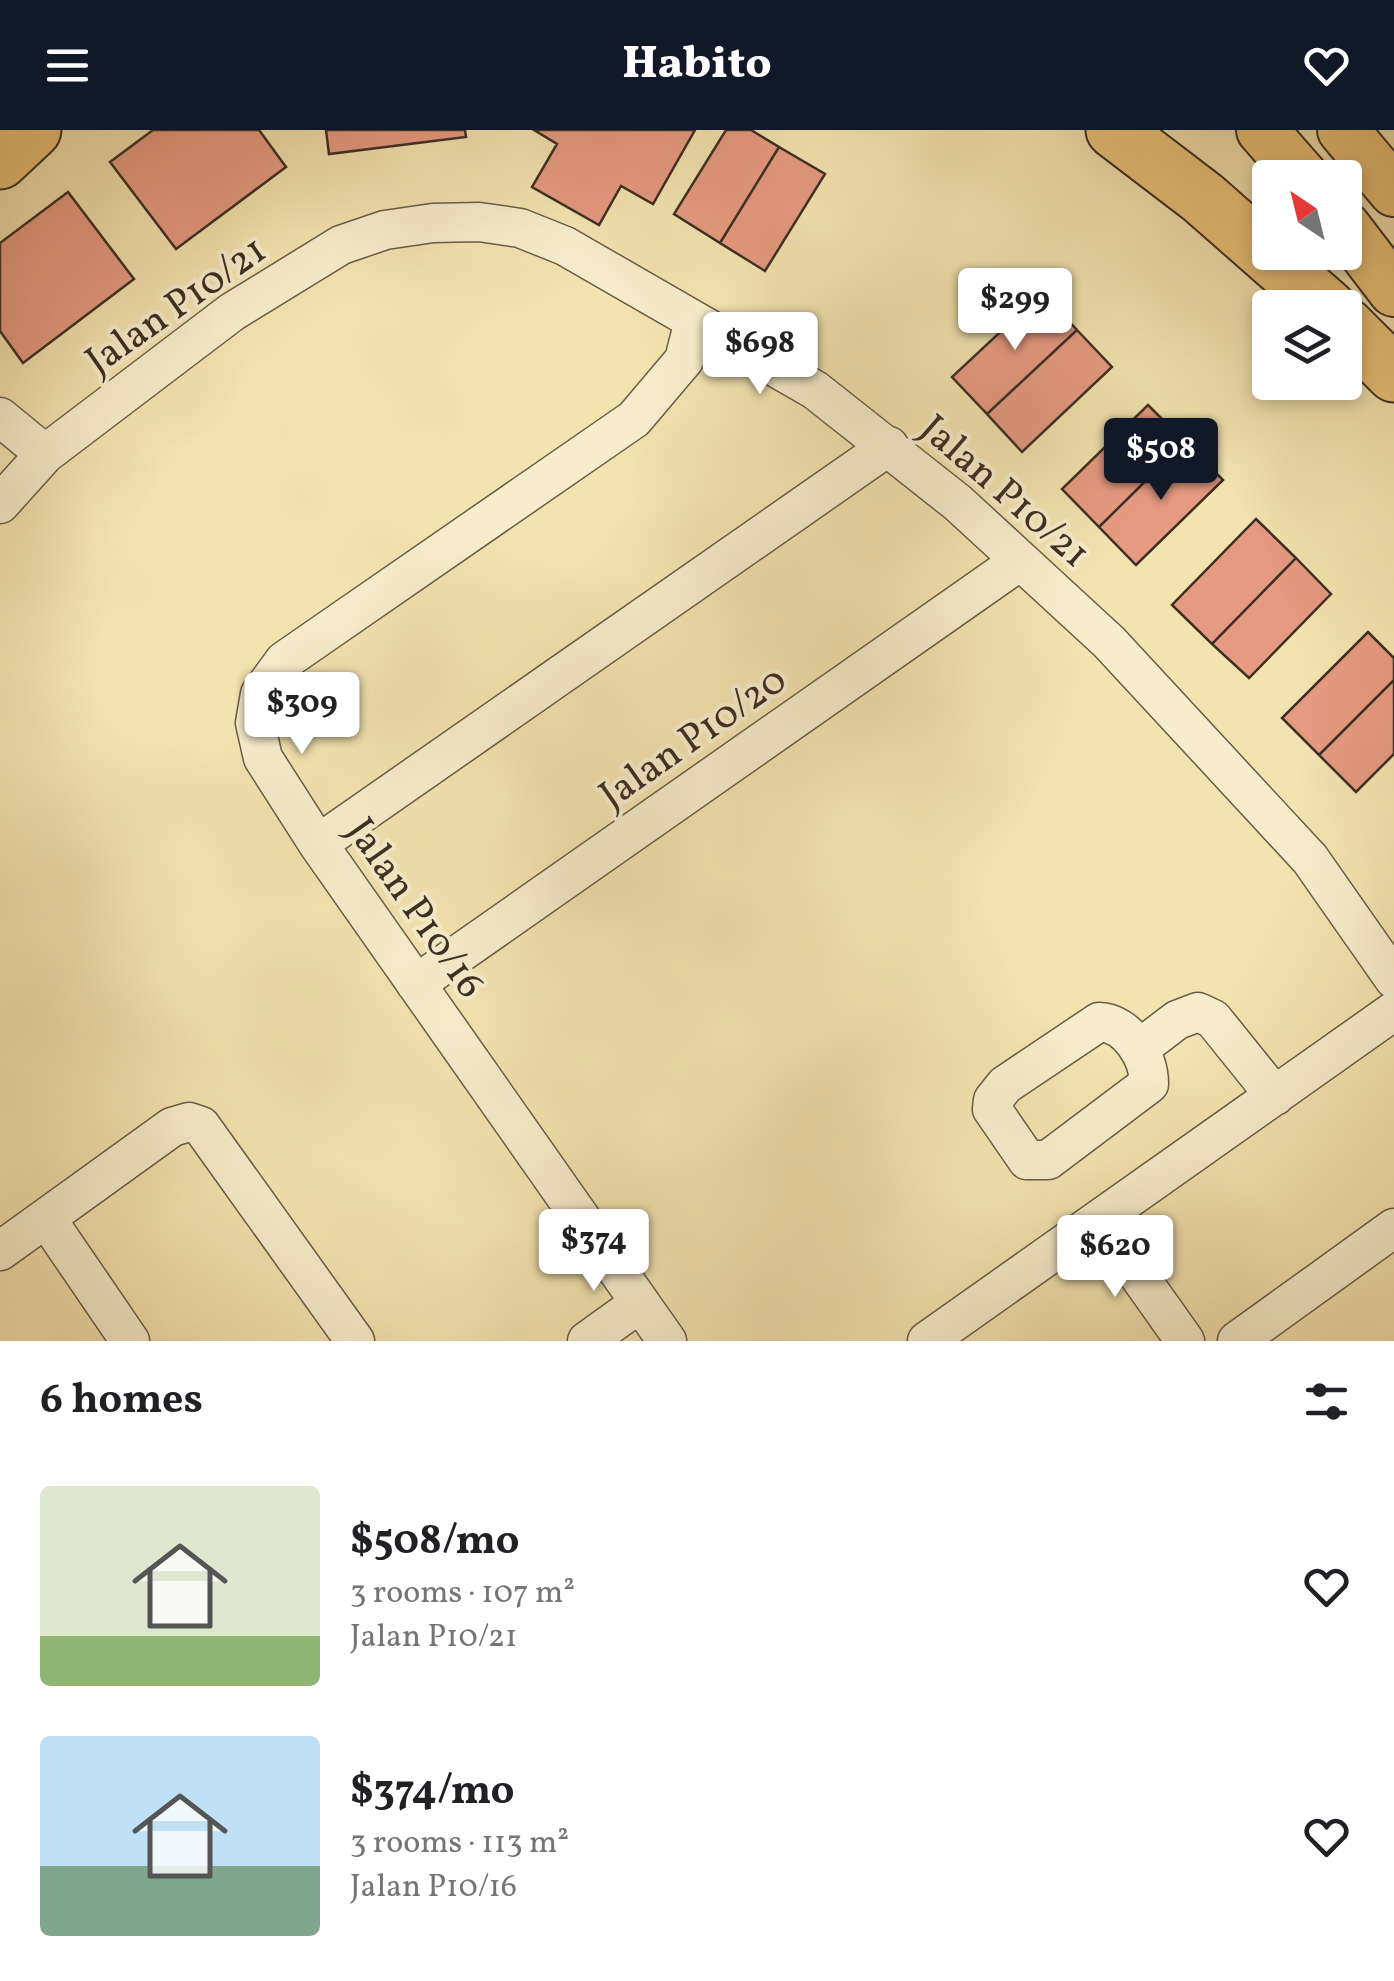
<!DOCTYPE html>
<html lang="en">
<head>
<meta charset="utf-8">
<style>
  :root { --surface:#fff; --page:#f2f2f2; --text:#202124; --muted:#757577; --accent:#111827 }
  body { margin:0; font-family:Vollkorn,serif; background:var(--page); color:var(--text); height:100vh; display:flex; flex-direction:column; font-size:38px; white-space:nowrap }
  * { box-sizing:border-box; margin:0 }
  p { font-size:32px; color:var(--muted) }
  .icon { flex:none; width:55px; height:55px; fill:none; stroke:currentColor; stroke-width:2; stroke-linecap:round; stroke-linejoin:round }
  .map { position:relative; height:1211px; overflow:hidden }
  .details { display:flex; flex-direction:column; background:var(--surface); flex:1 }
  .details>* { flex:none }
  .needle { width:65px; rotate:325deg }
  .tools { position:absolute; left:1252px; top:30px; display:grid; gap:20px }
  .tools a { display:grid; place-items:center; width:110px; height:110px; border-radius:10px; background:var(--surface); box-shadow:0 5px 15px #0003; font-size:50px }
  .price { position:absolute; translate:-50% -85px; padding:0 22px; border-radius:10px; background:#fff; color:#222; font-size:32px; line-height:65px; filter:drop-shadow(0 2px 5px #0008) }
  .price::after { content:''; position:absolute; left:50%; top:60px; width:30px; height:22px; margin-left:-15px; background:inherit; clip-path:polygon(0 0,100% 0,50% 100%) }
  .price.selected { background:var(--accent); color:#fff }
  ul { padding:0; list-style:none }
  li { display:flex; align-items:center; gap:30px; height:250px; padding:0 40px }
  li span { display:grid; place-items:center; flex:none; width:280px; height:200px; border-radius:10px; color:#555 }
  li>.icon { margin-inline-start:auto }
  span .icon { width:120px; height:120px; fill:#fffc; stroke-width:1 }
  li b { font-size:42px }
  h2 { display:flex; justify-content:space-between; align-items:center; height:120px; padding:0 40px; font-size:42px }
  header { display:flex; justify-content:space-between; align-items:center; height:130px; padding:0 40px; background:var(--accent); color:#fff; font-size:45px; font-weight:800 }
  .map>svg:first-child { display:block }
  .building { fill:#e69a81; stroke:#3b2f23; stroke-width:2.5 }
  .lines { fill:none; stroke-linecap:round; stroke-linejoin:round }
  .minor-casing { stroke:#695c46; stroke-width:41 }
  .major-casing { stroke:#3b2f23; stroke-width:54 }
  .highway-casing { stroke:#3b2f23; stroke-width:59 }
  .minor { stroke:#f7edcc; stroke-width:38 }
  .major { stroke:#eac278; stroke-width:50 }
  .highway { stroke:#eac278; stroke-width:55 }
  .labels { text-anchor:middle; stroke-width:8; stroke-linejoin:round; paint-order:stroke }
  .street-label { font-size:40px; fill:#3b2f23; stroke:#f7edcc }
</style>
</head>
<body>
<header><svg class="icon" aria-label="menu" viewBox="0 0 24 24"><path d="M4 6h16M4 12h16M4 18h16"/></svg>Habito<svg class="icon" aria-label="heart" viewBox="0 0 24 24"><path d="M12 20l-8-8c-3-5 5-10 8-4 3-6 11-1 8 4z"/></svg></header>
<div class="map">
<svg width="1394" height="1211" viewBox="0 0 1394 1211">
  <rect width="100%" height="100%" fill="#f3e3b0"/>
  <filter id="stains"><feTurbulence type="fractalNoise" baseFrequency=".002" numOctaves="4"/><feColorMatrix values="0 0 0 0 .2 0 0 0 0 .09 0 0 0 0 .02 0 0 0 .5 -.17"/></filter>
  <radialGradient id="worn" r=".72"><stop offset=".6" stop-color="#630" stop-opacity="0"/><stop offset="1" stop-color="#630" stop-opacity=".3"/></radialGradient>
  <path class="building" d="M 153,0 L 259,0 L 286,37 L 176,119 L 110,32 Z
    M 326,0 L 465,0 L 466,7 L 329,24 Z
    M 534,0 L 695,0 L 653,74 L 621,56 L 599,95 L 532,57 L 557,14 Z
    M 726,0 L 751,0 L 779,17 L 720,113 L 674,84 Z
    M 779,17 L 825,44 L 765,141 L 720,113 Z
    M 68,62 L 134,149 L 23,233 L 0,201 L 0,113 Z
    M 1042,163 L 1077,200 L 987,284 L 952,247 Z
    M 1077,200 L 1112,237 L 1022,322 L 987,284 Z
    M 1148,275 L 1185,312 L 1099,397 L 1062,359 Z
    M 1185,312 L 1223,350 L 1136,435 L 1099,397 Z
    M 1256,389 L 1296,428 L 1212,514 L 1172,475 Z
    M 1296,428 L 1331,464 L 1249,548 L 1212,514 Z
    M 1368,502 L 1394,528 L 1394,550 L 1319,625 L 1282,588 Z
    M 1394,550 L 1394,624 L 1356,662 L 1319,625 Z"/>
  <g class="lines">
    <g class="minor-casing">
      <path id="minor" d="M 0,287 L 45,324
        M 0,374 L 45,324 L 232,182 L 341,115 L 385,100 L 433,93 L 479,92 L 520,98 L 565,116 L 815,260 L 958,373 L 1109,512 L 1310,729 L 1394,849
        M 318,714 L 889,316
        M 416,854 L 1020,431
        M 1099,892 C 1128,893 1149,927 1149,954 L 1048,1030 L 1027,1030 L 992,979 L 993,970 L 1005,955 Z
        M 1139,919 L 1177,890 L 1198,882 L 1213,889 L 1275,966
        M 46,1088 L 130,1211
        M 1100,1091 L 1185,1211
        M 0,1121 L 172,997 L 189,992 L 201,996 L 355,1211
        M 587,1211 L 640,1173
        M 667,1211 L 318,714 L 263,628 L 255,593 L 260,564 L 284,531 L 634,289 L 684,230 L 694,191
        M 927,1211 L 1394,881
        M 1237,1211 L 1394,1098"/>
    </g>
    <g class="major-casing">
      <path id="major" d="M 1262,0 L 1304,48
        M 1343,0 L 1394,61
        M 1345,97 L 1394,161"/>
    </g>
    <g class="highway-casing">
      <path id="highway" d="M 1114,0 L 1203,68 L 1328,178
        M 0,31 L 33,0
        M 1345,195 L 1394,244"/>
    </g>
    <use href="#minor" class="minor"/>
    <use href="#major" class="major"/>
    <use href="#highway" class="highway"/>
  </g>
  <g class="labels">
    <g class="street-label">
      <text transform="translate(175 174) rotate(-35)" y="14">Jalan P10/21</text>
      <text transform="translate(1006 360) rotate(41)" y="14">Jalan P10/21</text>
      <text transform="translate(692 606) rotate(-35)" y="14">Jalan P10/20</text>
      <text transform="translate(417 777) rotate(55)" y="14">Jalan P10/16</text>
    </g>
  </g>
  <rect width="100%" height="100%" filter="url(#stains)"/>
  <rect width="100%" height="100%" fill="url(#worn)"/>
</svg>
<div class="tools">
<a><svg class="needle" viewBox="-14 -14 28 28"><path d="M0-13l5 13h-10z" fill="#e53935"/><path d="M0 13l5-13h-10z" fill="#757577"/></svg></a>
<a><svg class="icon" aria-label="layers" viewBox="0 0 24 24"><path d="M12 4l9 5-9 5-9-5zM3 14l9 5 9-5"/></svg></a>
</div>
<b class="price" style="left:1015px;top:223px">$299</b>
<b class="price" style="left:760px;top:267px">$698</b>
<b class="price selected" style="left:1161px;top:373px">$508</b>
<b class="price" style="left:302px;top:627px">$309</b>
<b class="price" style="left:594px;top:1164px">$374</b>
<b class="price" style="left:1115px;top:1170px">$620</b>
</div>
<section class="details">
<h2>6 homes<svg class="icon" aria-label="filters" viewBox="0 0 24 24"><path d="M4 7h16M4 17h16"/><circle cx="9" cy="7" r="2"/><circle cx="15" cy="17" r="2"/></svg></h2>
<ul>
<li><span style="background:linear-gradient(#dfe7d0 75%,#8fb573 0)"><svg class="icon" aria-label="home" viewBox="0 0 24 24"><path d="M3 11l9-7 9 7M6 9v11h12V9"/></svg></span><div><b>$508/mo</b><p>3 rooms · 107 m²</p><p>Jalan P10/21</p></div><svg class="icon" aria-label="heart" viewBox="0 0 24 24"><path d="M12 20l-8-8c-3-5 5-10 8-4 3-6 11-1 8 4z"/></svg></li>
<li><span style="background:linear-gradient(#bfe0f5 65%,#7fa58c 0)"><svg class="icon" aria-label="home" viewBox="0 0 24 24"><path d="M3 11l9-7 9 7M6 9v11h12V9"/></svg></span><div><b>$374/mo</b><p>3 rooms · 113 m²</p><p>Jalan P10/16</p></div><svg class="icon" aria-label="heart" viewBox="0 0 24 24"><path d="M12 20l-8-8c-3-5 5-10 8-4 3-6 11-1 8 4z"/></svg></li>
</ul>
</section>
</body>
</html>
